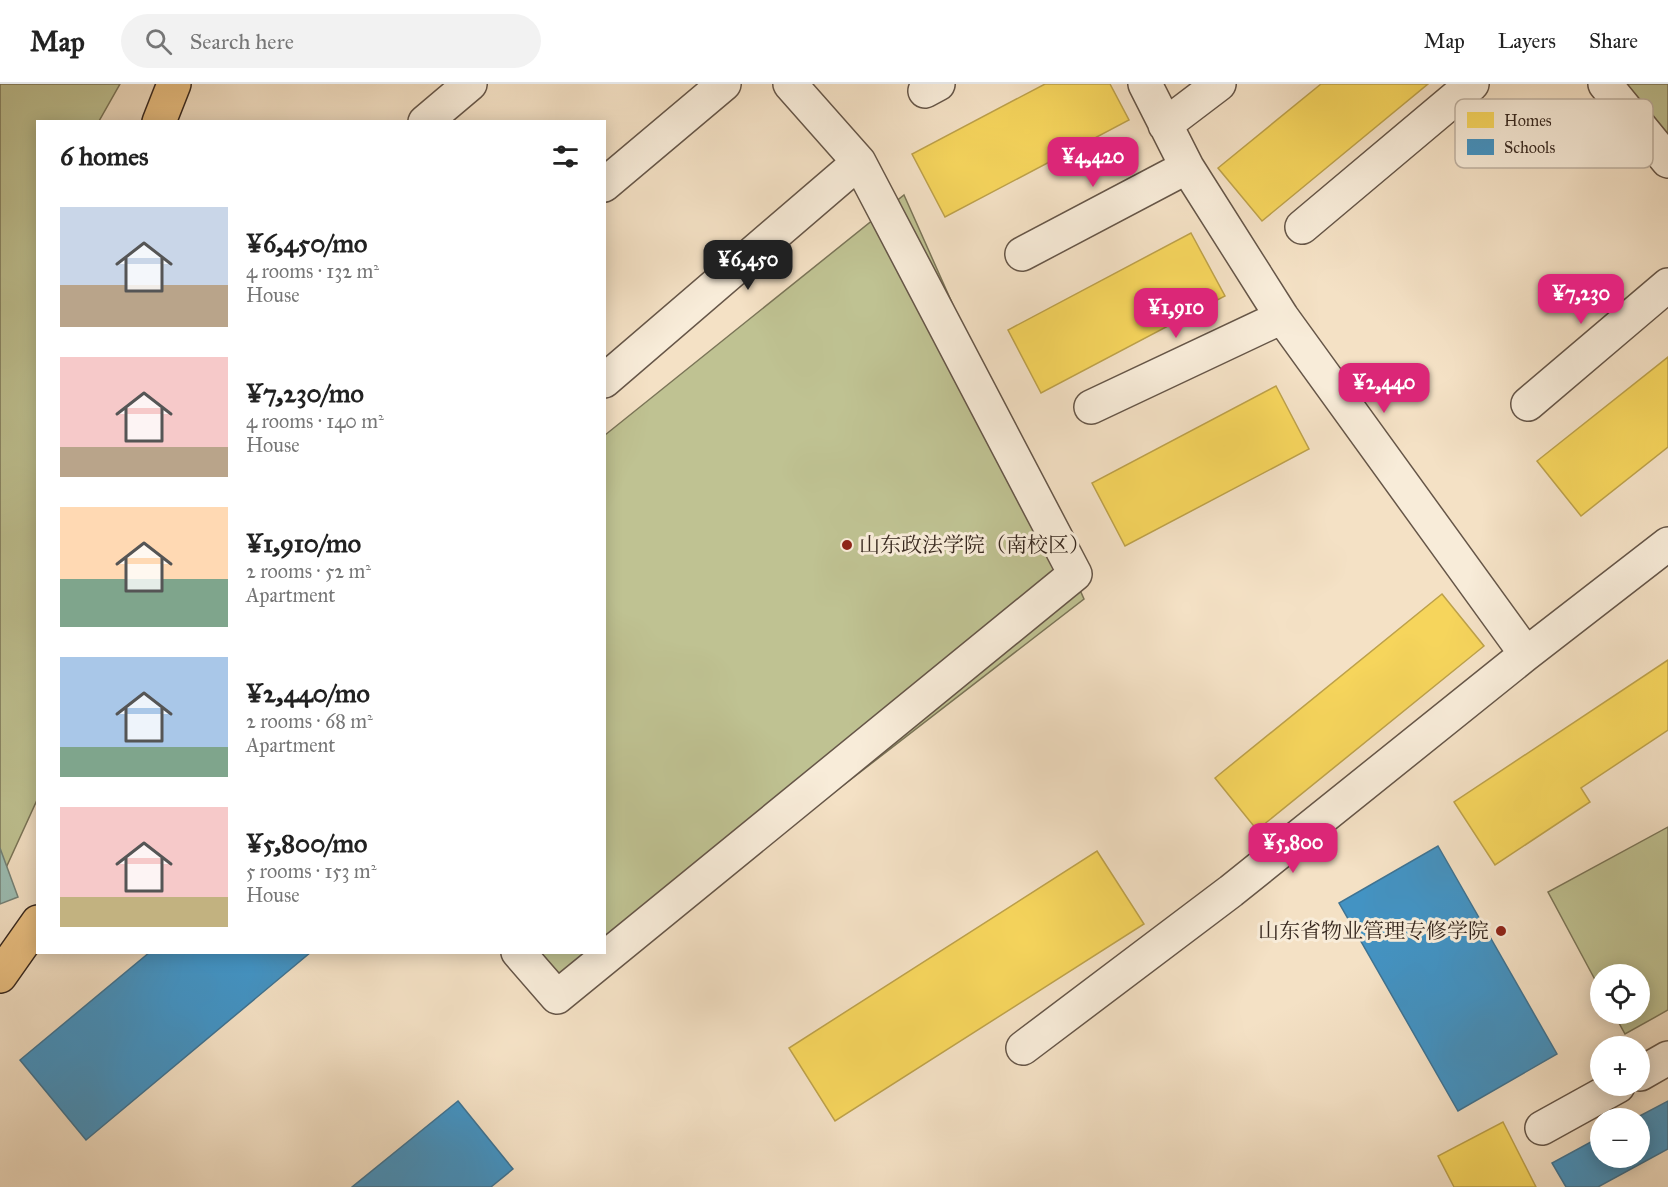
<!DOCTYPE html>
<html lang="en">
<head>
<meta charset="utf-8">
<style>
  :root { --surface:#fff; --page:#f2f2f2; --text:#222; --muted:#767676; --line:#e0e0e0; --accent:#db2777 }
  body { margin:0; font-family:"IM FELL Great Primer","Noto Serif SC",serif; background:var(--page); color:var(--text); height:100vh; display:flex; flex-direction:column; font-size:22px; white-space:nowrap }
  * { box-sizing:border-box; margin:0 }
  p { font-size:20px; color:var(--muted) }
  .icon { flex:none; width:33px; height:33px; fill:none; stroke:currentColor; stroke-width:2; stroke-linecap:round; stroke-linejoin:round }
  .map { position:relative; flex:1; overflow:hidden }
  .details { position:absolute; left:36px; top:36px; width:570px; height:834px; display:flex; flex-direction:column; background:var(--surface); border-radius:0px; box-shadow:0 3px 15px #0003 }
  .details>* { flex:none }
  .buttons { position:absolute; left:1590px; top:880px; display:grid; gap:12px }
  .buttons a { display:grid; place-items:center; width:60px; height:60px; border-radius:50%; background:var(--surface); box-shadow:0 3px 15px #0003; font-size:30px }
  .price { position:absolute; translate:-50% -51px; padding:0 14px; border-radius:12px; background:var(--accent); color:#fff; font-size:20px; line-height:39px; filter:drop-shadow(0 2px 3px #0008) }
  .price::after { content:''; position:absolute; left:50%; top:36px; width:18px; height:14px; margin-left:-9px; background:inherit; clip-path:polygon(0 0,100% 0,50% 100%) }
  .price.current { background:#222; color:#fff }
  ul { padding:0; list-style:none }
  li { display:flex; align-items:center; gap:18px; height:150px; padding:0 24px }
  li span { display:grid; place-items:center; flex:none; width:168px; height:120px; border-radius:0px; color:#555 }
  li>.icon { margin-inline-start:auto }
  span .icon { width:72px; height:72px; fill:#fffc; stroke-width:1 }
  li b { font-size:26px }
  h2 { display:flex; justify-content:space-between; align-items:center; height:72px; padding:0 24px; font-size:26px }
  header { display:flex; align-items:center; gap:36px; box-sizing:border-box; height:84px; padding:0 30px; background:var(--surface); border-bottom:2px solid var(--line) }
  header strong { font-size:28px }
  nav { display:flex; gap:33px; margin-inline-start:auto; font-size:21px }
  .search { width:420px; height:54px; background:var(--page); display:flex; align-items:center; gap:15px; box-sizing:border-box; padding:0 21px; border-radius:33px; color:var(--muted); font-size:22px }
  .map>svg:first-child { display:block }
  .green { fill:#bfc292; stroke:#7b7558; stroke-width:1.5 }
  .water { fill:#9cbeb4; stroke:#748278; stroke-width:1.5 }
  .homes { fill:#f6d55c; stroke:#bda14a; stroke-width:1.5 }
  .schools { fill:#4393c3; stroke:#3f7392; stroke-width:1.5 }
  .lines { fill:none; stroke-linecap:round; stroke-linejoin:round }
  .minor-casing { stroke:#665648; stroke-width:36 }
  .major-casing { stroke:#37281f; stroke-width:36 }
  .minor { stroke:#f8ecd9; stroke-width:33 }
  .major { stroke:#eac082; stroke-width:33 }
  .poi-dot { fill:#8f2418; stroke:#f8ecd9; stroke-width:2 }
  .labels { text-anchor:middle; stroke-width:6; stroke-linejoin:round; paint-order:stroke }
  .poi-label { font-size:21px; fill:#37281f; stroke:#f8ecd9; text-anchor:start }
  .key { fill:#f8ecd9; stroke:#beb1a1; stroke-width:1.5 }
  .key-label { font-size:16px; fill:#37281f }
</style>
</head>
<body>
<header>
<strong>Map</strong>
<div class="search"><svg class="icon" aria-label="search" viewBox="0 0 24 24"><circle cx="10" cy="10" r="6"/><path d="M15 15l6 6"/></svg>Search here</div>
<nav><a>Map</a><a>Layers</a><a>Share</a></nav>
</header>
<div class="map">
<svg width="1668" height="1103" viewBox="0 0 1668 1103">
  <rect width="100%" height="100%" fill="#f4e1c5"/>
  <filter id="stains"><feTurbulence type="fractalNoise" baseFrequency=".00333" numOctaves="4"/><feColorMatrix values="0 0 0 0 .2 0 0 0 0 .09 0 0 0 0 .02 0 0 0 .5 -.17"/></filter>
  <radialGradient id="worn" r=".72"><stop offset=".6" stop-color="#630" stop-opacity="0"/><stop offset="1" stop-color="#630" stop-opacity=".3"/></radialGradient>
  <path class="green" d="M 0,0 L 120,0 L 99,37 L 38,38 L 37,716 L 0,797 Z
    M 1622,0 L 1668,0 L 1668,60 Z
    M 904,111 L 1084,515 L 554,925 L 502,869 L 604,868 L 605,351 Z
    M 1668,743 L 1668,926 L 1625,950 L 1614,930 L 1640,930 L 1640,891 L 1600,891 L 1600,905 L 1548,808 Z"/>
  <path class="water" d="M 0,764 L 18,813 L 0,820 Z"/>
  <path class="homes" d="M 1045,0 L 1110,0 L 1129,36 L 945,133 L 912,70 Z
    M 1321,0 L 1428,0 L 1262,137 L 1218,84 Z
    M 1191,149 L 1225,212 L 1041,309 L 1008,246 Z
    M 1668,273 L 1668,363 L 1581,432 L 1537,377 Z
    M 1276,302 L 1309,365 L 1125,462 L 1092,399 Z
    M 1442,510 L 1484,562 L 1257,746 L 1215,694 Z
    M 1668,576 L 1668,646 L 1581,704 L 1590,718 L 1495,781 L 1454,718 Z
    M 1097,767 L 1144,840 L 835,1037 L 789,964 Z
    M 1503,1038 L 1536,1103 L 1454,1103 L 1438,1072 Z"/>
  <path class="schools" d="M 1438,762 L 1557,970 L 1458,1027 L 1339,819 Z
    M 150,868 L 311,868 L 86,1056 L 20,976 Z
    M 458,1017 L 513,1085 L 491,1103 L 352,1103 Z
    M 1668,1017 L 1668,1065 L 1598,1103 L 1566,1103 L 1552,1079 L 1600,1053 L 1600,1074 L 1640,1074 L 1640,1035 L 1634,1035 Z"/>
  <g class="lines">
    <g class="minor-casing">
      <path id="minor" d="M 1145,0 L 1187,83 L 1282,233 L 1526,570 L 1668,460
        M 1605,0 L 1668,77
        M 925,7 L 938,0
        M 425,38 L 470,0
        M 1165,41 L 1219,0
        M 604,101 L 724,0
        M 1302,143 L 1472,0
        M 1022,170 L 1187,83
        M 604,297 L 859,78
        M 1528,320 L 1668,201
        M 1091,323 L 1282,233
        M 518,868 L 557,913 L 1075,490 L 859,78 L 790,0
        M 1023,964 L 1231,807 L 1526,570
        M 1640,990 L 1668,974
        M 1542,1044 L 1618,1002"/>
    </g>
    <g class="major-casing">
      <path id="major" d="M 159,38 L 174,0
        M 0,892 L 38,838"/>
    </g>
    <use href="#minor" class="minor"/>
    <use href="#major" class="major"/>
  </g>
  <g class="poi-dot">
    <circle cx="847" cy="461" r="6"/>
    <circle cx="1501" cy="847" r="6"/>
  </g>
  <g class="labels">
    <g class="poi-label">
      <text x="859" y="468">山东政法学院（南校区）</text>
      <text x="1489" y="854" text-anchor="end">山东省物业管理专修学院</text>
    </g>
  </g>
  <rect x="1455" y="15" width="198" height="69" rx="9" class="key"/>
  <rect x="1467" y="28" width="27" height="16" fill="#f6d55c"/>
  <rect x="1467" y="55" width="27" height="16" fill="#4393c3"/>
  <g class="key-label">
    <text x="1504" y="42">Homes</text>
    <text x="1504" y="69">Schools</text>
  </g>
  <rect width="100%" height="100%" filter="url(#stains)"/>
  <rect width="100%" height="100%" fill="url(#worn)"/>
</svg>
<div class="buttons">
<a><svg class="icon" aria-label="locate" viewBox="0 0 24 24"><circle cx="12" cy="12" r="6"/><path d="M12 2v4M12 18v4M2 12h4M18 12h4"/></svg></a>
<a>+</a>
<a>−</a>
</div>
<b class="price" style="left:1093px;top:104px">¥4,420</b>
<b class="price current" style="left:748px;top:207px">¥6,450</b>
<b class="price" style="left:1581px;top:241px">¥7,230</b>
<b class="price" style="left:1176px;top:255px">¥1,910</b>
<b class="price" style="left:1384px;top:330px">¥2,440</b>
<b class="price" style="left:1293px;top:790px">¥5,800</b>
<section class="details">
<h2>6 homes<svg class="icon" aria-label="filters" viewBox="0 0 24 24"><path d="M4 7h16M4 17h16"/><circle cx="9" cy="7" r="2"/><circle cx="15" cy="17" r="2"/></svg></h2>
<ul>
<li><span style="background:linear-gradient(#c9d6e8 65%,#b9a48a 0)"><svg class="icon" aria-label="home" viewBox="0 0 24 24"><path d="M3 11l9-7 9 7M6 9v11h12V9"/></svg></span><div><b>¥6,450/mo</b><p>4 rooms · 132 m²</p><p>House</p></div></li>
<li><span style="background:linear-gradient(#f6c9c9 75%,#b9a48a 0)"><svg class="icon" aria-label="home" viewBox="0 0 24 24"><path d="M3 11l9-7 9 7M6 9v11h12V9"/></svg></span><div><b>¥7,230/mo</b><p>4 rooms · 140 m²</p><p>House</p></div></li>
<li><span style="background:linear-gradient(#ffd9b3 60%,#7fa58c 0)"><svg class="icon" aria-label="home" viewBox="0 0 24 24"><path d="M3 11l9-7 9 7M6 9v11h12V9"/></svg></span><div><b>¥1,910/mo</b><p>2 rooms · 52 m²</p><p>Apartment</p></div></li>
<li><span style="background:linear-gradient(#a9c7e8 75%,#7fa58c 0)"><svg class="icon" aria-label="home" viewBox="0 0 24 24"><path d="M3 11l9-7 9 7M6 9v11h12V9"/></svg></span><div><b>¥2,440/mo</b><p>2 rooms · 68 m²</p><p>Apartment</p></div></li>
<li><span style="background:linear-gradient(#f6c9c9 75%,#c2b280 0)"><svg class="icon" aria-label="home" viewBox="0 0 24 24"><path d="M3 11l9-7 9 7M6 9v11h12V9"/></svg></span><div><b>¥5,800/mo</b><p>5 rooms · 153 m²</p><p>House</p></div></li>
</ul>
</section>
</div>
</body>
</html>
